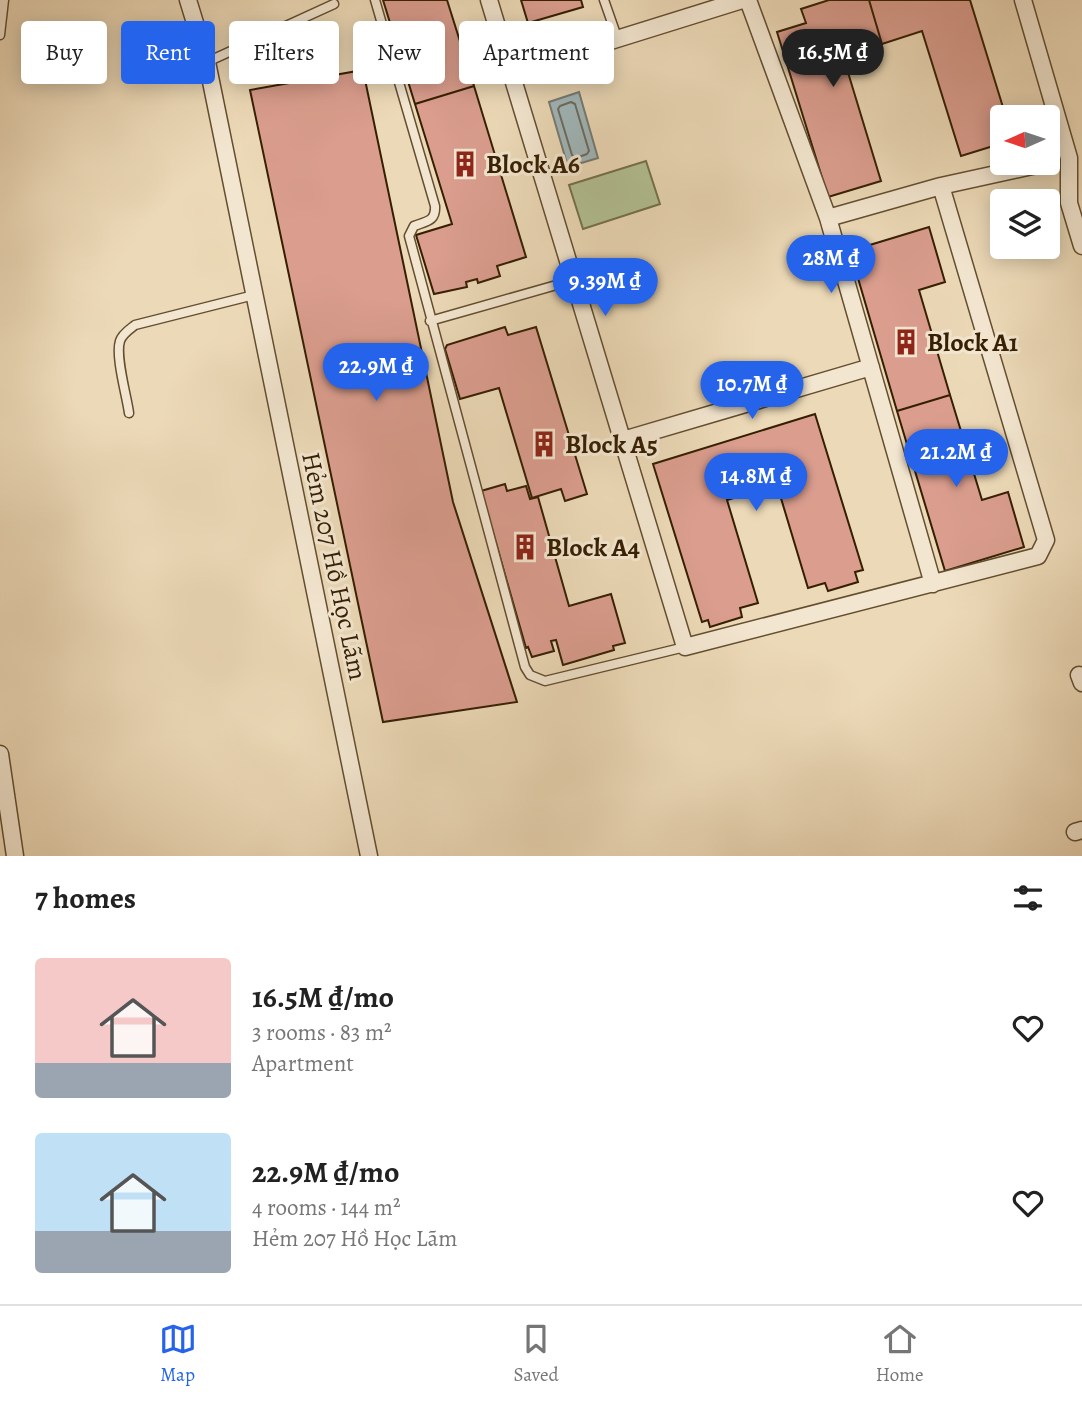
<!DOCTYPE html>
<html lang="en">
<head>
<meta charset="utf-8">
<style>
  :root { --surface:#fff; --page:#f2f2f2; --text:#222; --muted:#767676; --line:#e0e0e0; --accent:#2563eb }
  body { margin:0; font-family:Alegreya,serif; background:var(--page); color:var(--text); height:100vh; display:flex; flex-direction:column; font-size:26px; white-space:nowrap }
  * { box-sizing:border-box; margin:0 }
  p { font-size:23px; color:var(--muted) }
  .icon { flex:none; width:38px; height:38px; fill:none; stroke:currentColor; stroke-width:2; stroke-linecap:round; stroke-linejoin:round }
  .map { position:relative; height:856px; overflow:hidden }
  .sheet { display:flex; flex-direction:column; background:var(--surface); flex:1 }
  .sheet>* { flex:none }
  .top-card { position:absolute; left:21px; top:21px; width:700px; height:63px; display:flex; gap:14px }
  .needle { width:46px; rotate:267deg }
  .fabs { position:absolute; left:990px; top:105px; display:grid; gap:14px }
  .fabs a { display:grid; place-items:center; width:70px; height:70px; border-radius:7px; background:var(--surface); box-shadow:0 4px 18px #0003; font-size:35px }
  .price { position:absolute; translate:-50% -60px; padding:0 16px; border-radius:24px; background:var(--accent); color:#fff; font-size:23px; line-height:46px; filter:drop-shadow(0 2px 4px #0008) }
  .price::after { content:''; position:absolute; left:50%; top:42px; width:21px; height:16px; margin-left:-10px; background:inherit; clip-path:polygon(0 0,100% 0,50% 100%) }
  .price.on { background:#222; color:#fff }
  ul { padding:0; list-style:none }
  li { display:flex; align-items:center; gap:21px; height:175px; padding:0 35px }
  li span { display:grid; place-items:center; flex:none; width:196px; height:140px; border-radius:7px; color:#555 }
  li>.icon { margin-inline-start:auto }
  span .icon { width:84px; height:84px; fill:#fffc; stroke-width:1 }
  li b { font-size:30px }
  h2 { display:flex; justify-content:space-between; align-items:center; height:84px; padding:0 35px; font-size:30px }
  .tag { padding:0 24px; border-radius:7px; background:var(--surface); box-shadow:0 4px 18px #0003; font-size:24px; line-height:63px }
  .tag.on { background:var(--accent); color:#fff }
  .menu { display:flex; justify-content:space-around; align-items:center; height:98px; border-top:2px solid var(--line); background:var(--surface); font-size:19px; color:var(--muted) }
  .menu a { display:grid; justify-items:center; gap:4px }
  .menu .on { color:var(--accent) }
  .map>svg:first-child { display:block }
  .green { fill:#b2c093; stroke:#74704b; stroke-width:2 }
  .water { fill:#a0b7bb; stroke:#757a71; stroke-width:2 }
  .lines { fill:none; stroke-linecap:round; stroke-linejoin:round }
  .shore { stroke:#6a6b5f; stroke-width:2 }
  .building { fill:#da9d8e; stroke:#351f03; stroke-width:2 }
  .lane-casing { stroke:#634e30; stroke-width:11 }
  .street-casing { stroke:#634e30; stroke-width:19 }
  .lane { stroke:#f3e6d0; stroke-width:8 }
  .street { stroke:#f3e6d0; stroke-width:16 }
  .labels { text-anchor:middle; stroke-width:6; stroke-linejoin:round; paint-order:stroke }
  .poi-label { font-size:26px; font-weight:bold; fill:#351f03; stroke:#f3e6d0; text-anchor:start }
  .street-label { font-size:26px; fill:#351f03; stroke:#f3e6d0 }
</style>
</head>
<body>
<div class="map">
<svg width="1082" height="856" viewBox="0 0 1082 856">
  <rect width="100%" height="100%" fill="#ecd9b7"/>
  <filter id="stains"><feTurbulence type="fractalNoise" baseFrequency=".00286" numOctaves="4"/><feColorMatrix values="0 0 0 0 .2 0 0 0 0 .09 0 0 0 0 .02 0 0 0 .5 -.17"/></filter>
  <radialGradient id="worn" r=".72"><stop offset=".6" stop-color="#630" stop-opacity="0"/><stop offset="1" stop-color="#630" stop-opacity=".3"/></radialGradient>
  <path class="green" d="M 646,161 L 660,204 L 583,229 L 569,185 Z"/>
  <path class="water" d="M 579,92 L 598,158 L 568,167 L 549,102 Z"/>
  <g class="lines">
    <path class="shore" d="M 571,102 L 575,104 L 589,151 L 587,154 L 576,158 L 572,155 L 558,109 L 560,106 Z"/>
  </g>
  <path class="building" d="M 383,0 L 447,0 L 474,86 L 415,104 Z
    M 521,0 L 581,0 L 583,7 L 528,23 Z
    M 829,0 L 869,0 L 882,44 L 843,56 L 881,181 L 828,197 L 777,32 L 806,23 L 801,9 Z
    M 869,0 L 970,0 L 1006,117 L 1003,117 L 1003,143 L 961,156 L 922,31 L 882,44 Z
    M 363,70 L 453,502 L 517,702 L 383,722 L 250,90 Z
    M 474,86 L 526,257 L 497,266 L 500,276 L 478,283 L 477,279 L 466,282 L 467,287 L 434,294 L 416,235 L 452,224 L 415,104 Z
    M 929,227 L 945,282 L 919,290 L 950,395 L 897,411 L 850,251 Z
    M 505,327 L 508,335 L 536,327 L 587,494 L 565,501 L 561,489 L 532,498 L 499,388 L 460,399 L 445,349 L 447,345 Z
    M 950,395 L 982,500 L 1008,492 L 1024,547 L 945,571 L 897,411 Z
    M 815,414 L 863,570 L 855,572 L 858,582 L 828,591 L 825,583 L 808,588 L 777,485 L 727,500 L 758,603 L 740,608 L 742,617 L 710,627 L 708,620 L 702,622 L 653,464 Z
    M 505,484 L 507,491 L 526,486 L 530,499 L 538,497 L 569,606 L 611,594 L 625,643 L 613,646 L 614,650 L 563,665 L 556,640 L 551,641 L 554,651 L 532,657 L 528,647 L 526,648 L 481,491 Z"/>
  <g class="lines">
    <g class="lane-casing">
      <path id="lane" d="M 375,0 L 435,206 C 436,221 427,221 414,226 L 409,236 L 525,667 L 530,675 L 545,681 L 685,647
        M 604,0 L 617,37
        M 0,35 L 4,0
        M 207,62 L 334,4
        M 430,321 L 574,280
        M 129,413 C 127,397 115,356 120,341 C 122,334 130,329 135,325 L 254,295"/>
    </g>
    <g class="street-casing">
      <path id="street" d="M 188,0 L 207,62 L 369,856
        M 489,0 L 685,647 L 1038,556 L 1046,540 L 941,186
        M 748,0 L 828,218 L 933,584
        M 1023,0 L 1069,158 L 1069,203 L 1082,246
        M 511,72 L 742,0
        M 828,218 L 941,186 L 1046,163
        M 623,440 L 871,367
        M 1079,675 L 1082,683
        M 0,754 L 15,856
        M 1075,832 L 1082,830"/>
    </g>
    <use href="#lane" class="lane"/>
    <use href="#street" class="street"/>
  </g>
  <defs>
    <g id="building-bare" transform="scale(2.1)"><path d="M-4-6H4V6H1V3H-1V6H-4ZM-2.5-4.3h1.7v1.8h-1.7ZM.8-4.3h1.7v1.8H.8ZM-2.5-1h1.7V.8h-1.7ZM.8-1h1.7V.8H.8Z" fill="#8f2418" stroke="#f3e6d0" stroke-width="2.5" paint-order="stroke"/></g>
  </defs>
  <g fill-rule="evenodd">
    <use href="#building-bare" x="465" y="164"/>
    <use href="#building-bare" x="906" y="342"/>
    <use href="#building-bare" x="544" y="444"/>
    <use href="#building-bare" x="525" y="547"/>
  </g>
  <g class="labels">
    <g class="poi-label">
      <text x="486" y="173">Block A6</text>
      <text x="927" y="351">Block A1</text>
      <text x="565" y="453">Block A5</text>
      <text x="546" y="556">Block A4</text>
    </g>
    <g class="street-label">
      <text transform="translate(335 566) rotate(78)" y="9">Hẻm 207 Hồ Học Lãm</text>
    </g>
  </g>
  <rect width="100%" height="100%" filter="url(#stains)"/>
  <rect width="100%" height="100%" fill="url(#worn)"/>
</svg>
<div class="fabs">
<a><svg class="needle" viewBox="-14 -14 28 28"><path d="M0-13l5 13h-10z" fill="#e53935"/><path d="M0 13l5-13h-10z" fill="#767676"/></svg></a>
<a><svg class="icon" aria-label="layers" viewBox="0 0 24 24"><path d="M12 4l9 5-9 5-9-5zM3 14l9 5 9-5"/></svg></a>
</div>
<b class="price on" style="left:833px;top:89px">16.5M ₫</b>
<b class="price" style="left:831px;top:295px">28M ₫</b>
<b class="price" style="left:605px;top:318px">9.39M ₫</b>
<b class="price" style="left:376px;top:403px">22.9M ₫</b>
<b class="price" style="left:752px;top:421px">10.7M ₫</b>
<b class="price" style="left:956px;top:489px">21.2M ₫</b>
<b class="price" style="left:756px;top:513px">14.8M ₫</b>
<div class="top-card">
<a class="tag">Buy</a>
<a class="tag on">Rent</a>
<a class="tag">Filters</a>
<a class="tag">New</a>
<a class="tag">Apartment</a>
</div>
</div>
<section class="sheet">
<h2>7 homes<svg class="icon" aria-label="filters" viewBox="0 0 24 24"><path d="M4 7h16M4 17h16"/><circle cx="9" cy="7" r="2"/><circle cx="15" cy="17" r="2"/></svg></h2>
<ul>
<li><span style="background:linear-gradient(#f6c9c9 75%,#9aa5b1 0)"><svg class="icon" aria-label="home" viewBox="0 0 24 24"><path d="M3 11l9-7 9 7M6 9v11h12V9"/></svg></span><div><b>16.5M ₫/mo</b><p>3 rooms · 83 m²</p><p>Apartment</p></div><svg class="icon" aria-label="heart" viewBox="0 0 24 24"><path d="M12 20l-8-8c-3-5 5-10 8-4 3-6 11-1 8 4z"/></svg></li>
<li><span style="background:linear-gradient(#bfe0f5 70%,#9aa5b1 0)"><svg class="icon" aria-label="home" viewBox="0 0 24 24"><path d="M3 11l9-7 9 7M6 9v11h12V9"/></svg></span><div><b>22.9M ₫/mo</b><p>4 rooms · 144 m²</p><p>Hẻm 207 Hồ Học Lãm</p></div><svg class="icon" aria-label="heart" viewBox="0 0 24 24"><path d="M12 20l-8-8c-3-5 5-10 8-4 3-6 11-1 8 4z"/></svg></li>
</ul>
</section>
<nav class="menu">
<a class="on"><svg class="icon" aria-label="map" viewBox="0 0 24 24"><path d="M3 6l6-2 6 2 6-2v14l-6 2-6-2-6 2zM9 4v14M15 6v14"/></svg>Map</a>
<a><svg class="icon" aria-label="saved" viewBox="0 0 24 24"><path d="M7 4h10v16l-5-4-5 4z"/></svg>Saved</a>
<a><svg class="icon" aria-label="home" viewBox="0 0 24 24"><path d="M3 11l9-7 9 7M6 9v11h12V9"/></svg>Home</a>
</nav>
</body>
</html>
